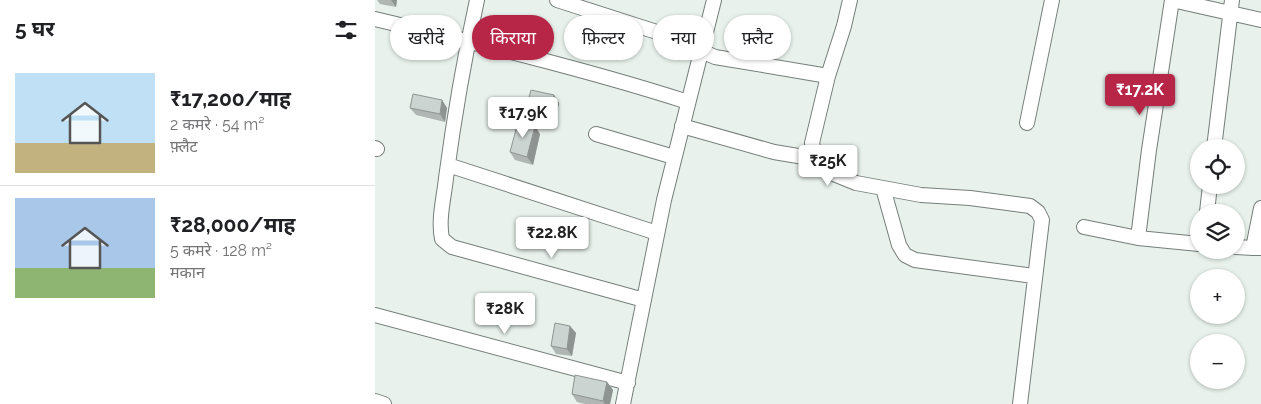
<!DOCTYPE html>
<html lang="hi">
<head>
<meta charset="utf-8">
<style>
  :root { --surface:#fff; --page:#f6f6f6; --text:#202124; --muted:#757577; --line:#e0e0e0; --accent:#b72647 }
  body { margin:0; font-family:Raleway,"Noto Sans Devanagari",sans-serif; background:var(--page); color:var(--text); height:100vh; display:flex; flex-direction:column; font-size:19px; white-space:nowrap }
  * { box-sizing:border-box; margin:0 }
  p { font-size:16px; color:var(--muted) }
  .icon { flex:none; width:28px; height:28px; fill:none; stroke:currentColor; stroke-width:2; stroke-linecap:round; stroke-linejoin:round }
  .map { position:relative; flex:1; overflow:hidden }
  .panel { display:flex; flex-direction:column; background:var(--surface); width:375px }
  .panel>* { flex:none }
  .hud { position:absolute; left:15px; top:15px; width:475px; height:45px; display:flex; gap:10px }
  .fabs { position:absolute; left:815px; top:139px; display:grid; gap:10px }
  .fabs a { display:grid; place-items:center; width:55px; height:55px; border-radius:50%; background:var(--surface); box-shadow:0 1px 4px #0004; font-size:25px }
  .price { position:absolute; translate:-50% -42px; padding:0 11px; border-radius:5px; background:#fff; color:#222; font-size:16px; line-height:32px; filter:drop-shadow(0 1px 2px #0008) }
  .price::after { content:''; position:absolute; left:50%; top:30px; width:15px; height:11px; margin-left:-8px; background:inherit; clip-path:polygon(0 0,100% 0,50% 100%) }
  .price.on { background:var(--accent); color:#fff }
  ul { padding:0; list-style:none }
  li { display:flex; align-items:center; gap:15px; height:125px; padding:0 15px }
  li+li { border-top:1px solid var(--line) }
  li span { display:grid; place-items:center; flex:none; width:140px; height:100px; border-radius:0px; color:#555 }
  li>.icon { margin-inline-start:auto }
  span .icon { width:60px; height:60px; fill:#fffc; stroke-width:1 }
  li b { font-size:21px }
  h2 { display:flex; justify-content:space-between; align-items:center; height:60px; padding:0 15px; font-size:21px }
  .chip { padding:0 18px; border-radius:22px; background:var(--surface); box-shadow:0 1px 4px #0004; font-size:18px; line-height:45px }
  .chip.on { background:var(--accent); color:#fff }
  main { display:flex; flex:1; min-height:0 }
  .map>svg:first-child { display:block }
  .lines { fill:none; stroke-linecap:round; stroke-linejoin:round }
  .street-casing { stroke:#767e7a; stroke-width:16 }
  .street { stroke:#fff; stroke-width:14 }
  .wall { fill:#afb6b3 }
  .shaded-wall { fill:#8e9492 }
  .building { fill:#cbd4d0; stroke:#8e9492 }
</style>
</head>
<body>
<main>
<section class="panel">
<h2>5 घर<svg class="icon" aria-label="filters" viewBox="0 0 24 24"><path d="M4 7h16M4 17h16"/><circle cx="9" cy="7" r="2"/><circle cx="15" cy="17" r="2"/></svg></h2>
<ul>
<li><span style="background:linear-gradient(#bfe0f5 70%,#c2b280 0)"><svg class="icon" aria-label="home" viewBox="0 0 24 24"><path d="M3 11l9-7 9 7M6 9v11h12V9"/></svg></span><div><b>₹17,200/माह</b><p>2 कमरे · 54 m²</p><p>फ़्लैट</p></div></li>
<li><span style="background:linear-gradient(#a9c7e8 70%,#8fb573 0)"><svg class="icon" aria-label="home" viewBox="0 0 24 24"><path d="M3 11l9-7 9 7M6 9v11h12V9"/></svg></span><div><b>₹28,000/माह</b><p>5 कमरे · 128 m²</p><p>मकान</p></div></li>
</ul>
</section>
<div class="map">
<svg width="886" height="404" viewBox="0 0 886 404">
  <rect width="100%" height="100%" fill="#e8f1ec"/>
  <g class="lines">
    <g class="street-casing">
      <path id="street" d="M 102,0 C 89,59 79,118 71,178 C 69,198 63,219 67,239 L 77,247 L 269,300
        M 182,0 L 288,34 L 340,57 L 453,76
        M 475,0 L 469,26 L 453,76 L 437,143 L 441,159 L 454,172 L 481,183 L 546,195 L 595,198 L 655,206 L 663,212 L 667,220 L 645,404
        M 797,0 L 886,20
        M 0,19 C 105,44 210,69 313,102
        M 652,123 L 677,0
        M 307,126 L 399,152 L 441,159
        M 221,134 L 299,157
        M 0,148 L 2,149
        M 839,148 L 857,0
        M 73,165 L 282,233
        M 508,188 L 524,245 L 530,255 L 540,260 L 659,276
        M 886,208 L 878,248 L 886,248
        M 832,212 L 835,185
        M 709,227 L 763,238 L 824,244
        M 763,238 L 774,150 L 797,0
        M 861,247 L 878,248
        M 0,315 L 253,383
        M 0,401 L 9,404
        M 248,404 L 289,200 L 339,0"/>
    </g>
    <use href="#street" class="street"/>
  </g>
  <path class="wall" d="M 2,0 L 22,0 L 21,7 L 5,4 Z
    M 67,100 L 72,108 L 70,122 L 41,115 L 35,108 Z
    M 184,103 L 179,126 L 155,120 L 150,113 Z
    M 165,134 L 158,165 L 140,160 L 135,152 Z
    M 195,326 L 201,333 L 197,356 L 181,354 L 176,346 Z
    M 232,382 L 238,390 L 235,404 L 210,404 L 202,402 L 197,394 Z"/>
  <path class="shaded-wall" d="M 16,0 L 22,0 L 21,7 Z
    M 179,95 L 184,103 L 179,126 L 173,118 Z
    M 67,100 L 72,108 L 70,122 L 65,114 Z
    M 160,126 L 165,134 L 158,165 L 152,157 Z
    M 195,326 L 201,333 L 197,356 L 192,349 Z
    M 232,382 L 238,390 L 235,404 L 230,404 L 228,401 Z"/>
  <path class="building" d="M 156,90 L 179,95 L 173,118 L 150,113 Z
    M 38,94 L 67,100 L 65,114 L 35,108 Z
    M 143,122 L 160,126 L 152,157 L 135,152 Z
    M 180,323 L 195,326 L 192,349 L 176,346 Z
    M 200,375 L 232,382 L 228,401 L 197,394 Z"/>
</svg>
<div class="fabs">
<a><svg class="icon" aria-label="locate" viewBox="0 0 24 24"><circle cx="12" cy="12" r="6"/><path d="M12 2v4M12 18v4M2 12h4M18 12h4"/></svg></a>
<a><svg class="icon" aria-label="layers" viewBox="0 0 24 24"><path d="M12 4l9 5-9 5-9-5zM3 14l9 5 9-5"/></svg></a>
<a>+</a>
<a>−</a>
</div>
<b class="price on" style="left:765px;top:116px">₹17.2K</b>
<b class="price" style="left:148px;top:139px">₹17.9K</b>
<b class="price" style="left:453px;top:187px">₹25K</b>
<b class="price" style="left:177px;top:259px">₹22.8K</b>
<b class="price" style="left:130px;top:335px">₹28K</b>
<div class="hud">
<a class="chip">खरीदें</a>
<a class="chip on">किराया</a>
<a class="chip">फ़िल्टर</a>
<a class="chip">नया</a>
<a class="chip">फ़्लैट</a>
</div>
</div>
</main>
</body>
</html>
